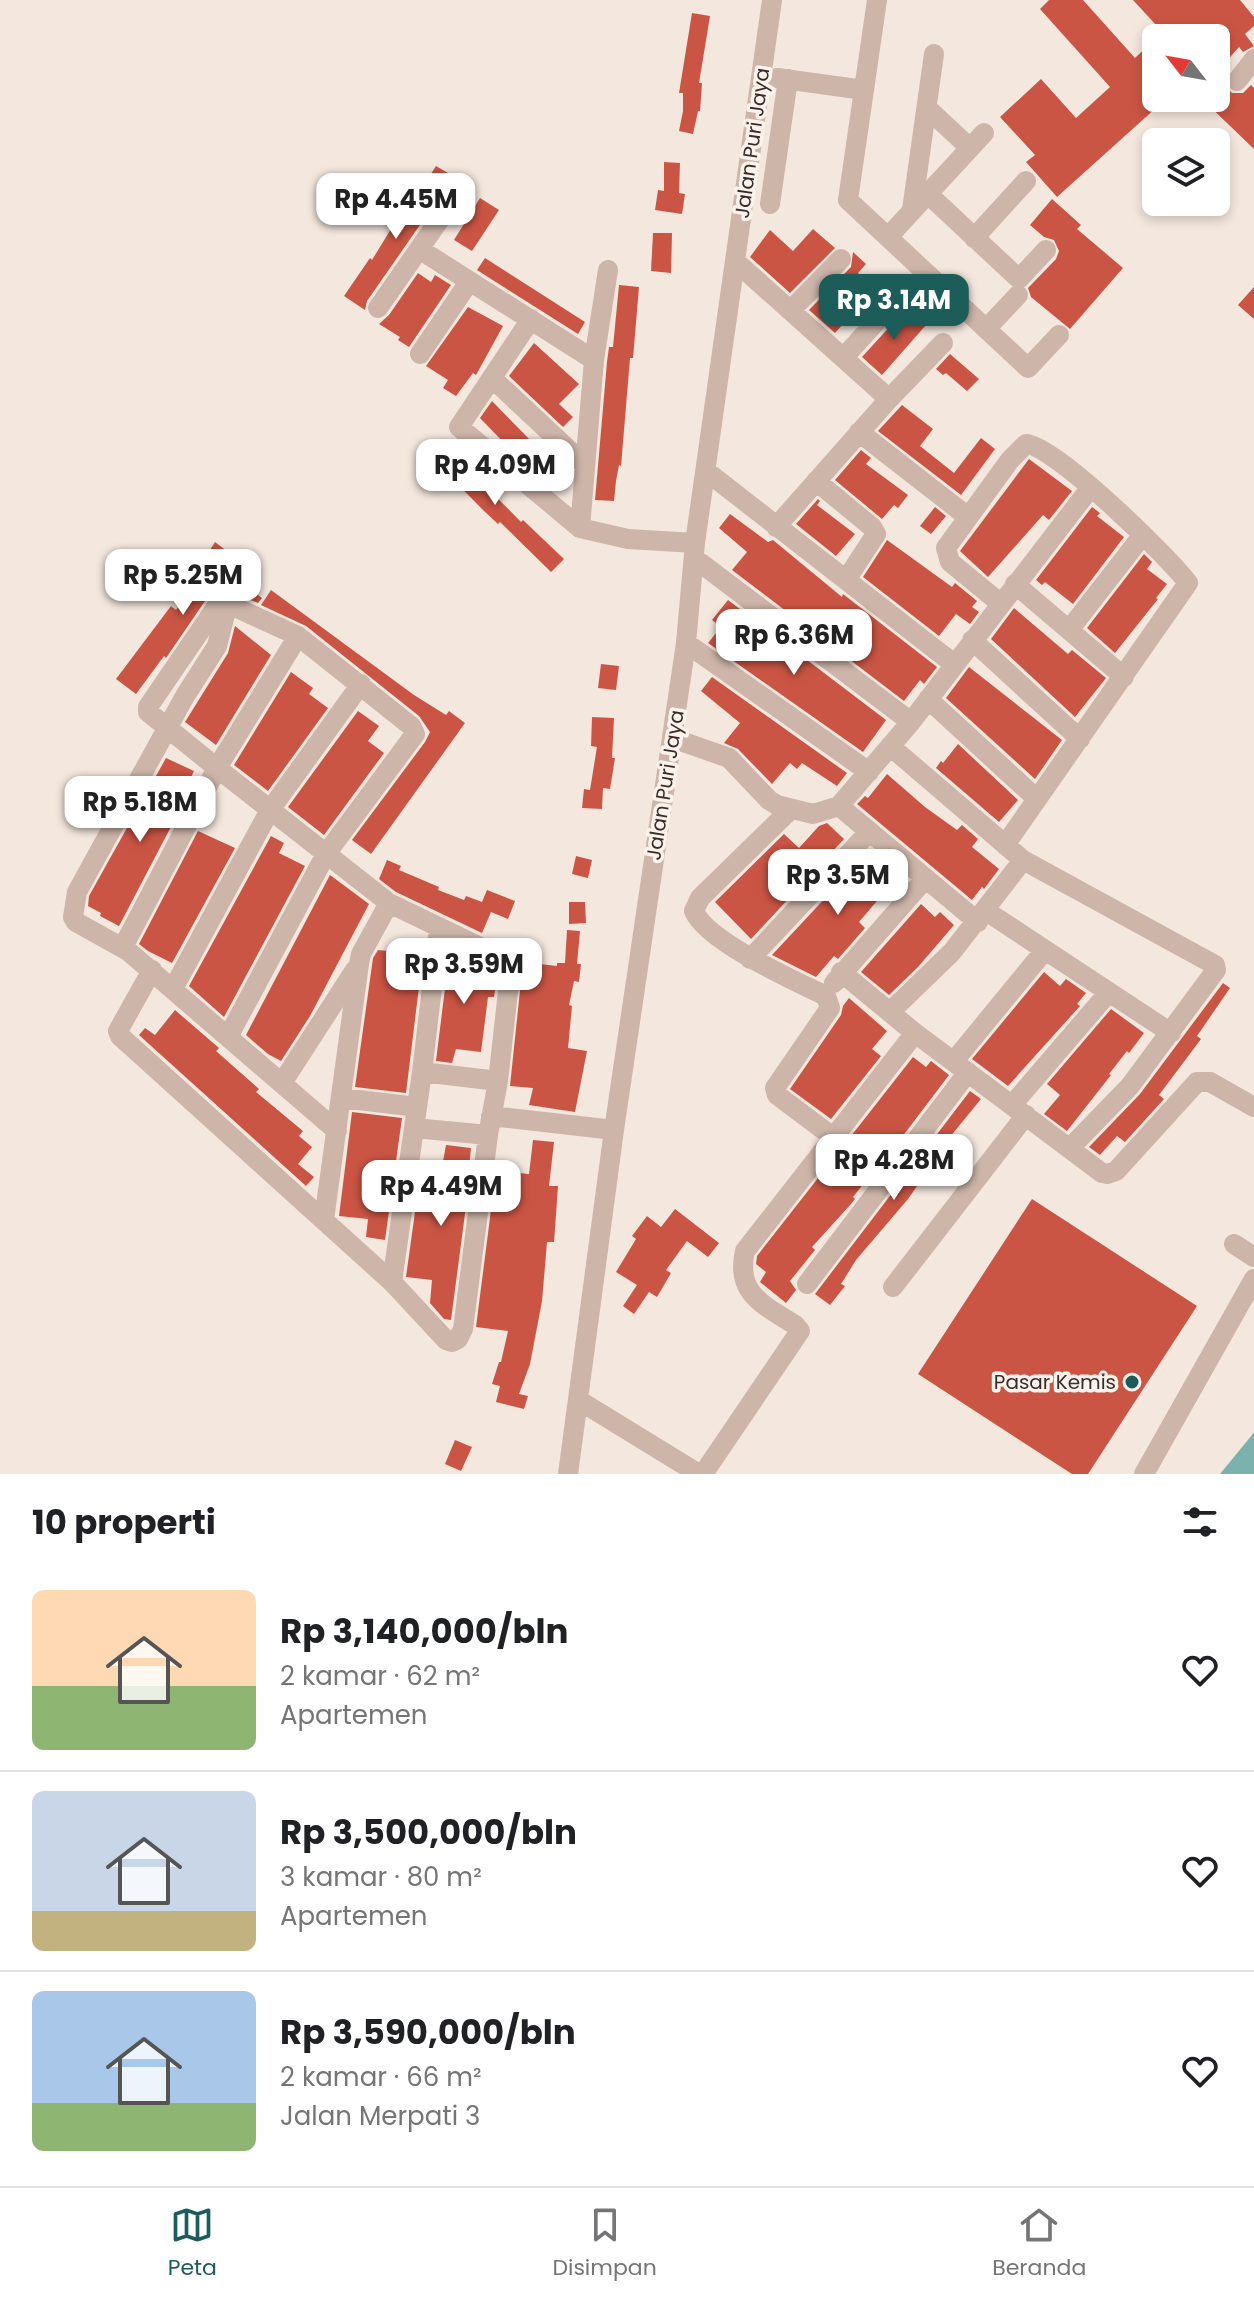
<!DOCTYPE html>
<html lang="id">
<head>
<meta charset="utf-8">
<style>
  :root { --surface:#fff; --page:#f2f2f2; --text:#202124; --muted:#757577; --line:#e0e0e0; --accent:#1c5d5a }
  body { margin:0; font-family:Poppins,sans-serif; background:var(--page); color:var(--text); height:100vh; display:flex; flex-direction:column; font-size:30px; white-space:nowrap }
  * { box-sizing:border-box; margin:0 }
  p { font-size:26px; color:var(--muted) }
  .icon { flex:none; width:44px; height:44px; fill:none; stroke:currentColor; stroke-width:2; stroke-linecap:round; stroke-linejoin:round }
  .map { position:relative; height:1474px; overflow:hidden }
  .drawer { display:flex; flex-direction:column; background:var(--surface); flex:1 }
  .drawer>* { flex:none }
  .needle { width:52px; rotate:301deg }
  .fabs { position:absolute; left:1142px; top:24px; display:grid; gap:16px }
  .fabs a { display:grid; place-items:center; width:88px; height:88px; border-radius:12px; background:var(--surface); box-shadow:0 4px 12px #0003; font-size:40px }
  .price { position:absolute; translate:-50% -68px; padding:0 18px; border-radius:16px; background:#fff; color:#222; font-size:26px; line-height:52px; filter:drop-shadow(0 2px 4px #0008) }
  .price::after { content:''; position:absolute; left:50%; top:48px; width:24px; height:18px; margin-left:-12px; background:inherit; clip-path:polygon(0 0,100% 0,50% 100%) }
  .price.selected { background:var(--accent); color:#fff }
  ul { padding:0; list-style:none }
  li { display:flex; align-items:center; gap:24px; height:200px; padding:0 32px }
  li+li { border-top:2px solid var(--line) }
  li span { display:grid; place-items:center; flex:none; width:224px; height:160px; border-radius:12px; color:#555 }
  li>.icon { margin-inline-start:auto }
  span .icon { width:96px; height:96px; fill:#fffc; stroke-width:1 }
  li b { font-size:34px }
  h2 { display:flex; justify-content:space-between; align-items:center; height:96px; padding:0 32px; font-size:34px }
  .dock { display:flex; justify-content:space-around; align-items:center; height:112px; border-top:2px solid var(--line); background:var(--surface); font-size:22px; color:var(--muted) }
  .dock a { display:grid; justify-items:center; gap:4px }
  .dock .selected { color:var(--accent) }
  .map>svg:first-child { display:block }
  .water { fill:#7bb2ae }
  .building { fill:#cb5544 }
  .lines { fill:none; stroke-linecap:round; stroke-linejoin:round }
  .minor { stroke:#cdb5a9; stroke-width:20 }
  .poi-dot { fill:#1c5d5a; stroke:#fbf2eb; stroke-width:3 }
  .labels { text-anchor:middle; stroke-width:7; stroke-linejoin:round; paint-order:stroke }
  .street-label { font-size:20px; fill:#3a2c29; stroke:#fbf2eb }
  .poi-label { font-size:20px; fill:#3a2c29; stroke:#fbf2eb; text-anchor:end }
</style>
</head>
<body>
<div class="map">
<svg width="1254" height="1474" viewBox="0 0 1254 1474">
  <rect width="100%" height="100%" fill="#f4e7de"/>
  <path class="water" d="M 1254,1432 L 1254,1474 L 1220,1474 L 1252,1435 Z"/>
  <path class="building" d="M 1049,0 L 1083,0 L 1135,58 L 1156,38 L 1156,98 L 1167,98 L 1057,197 L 1026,162 L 1035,155 L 1000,117 L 1041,79 L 1076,118 L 1110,87 L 1040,9 Z
    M 1133,0 L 1240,0 L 1254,17 L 1254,26 L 1245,34 L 1254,46 L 1243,52 L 1239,47 L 1216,73 L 1216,38 L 1168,38 Z
    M 692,13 L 710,16 L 699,83 L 702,83 L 700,111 L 698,111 L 693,134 L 679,131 L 683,111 L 683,93 L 679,93 Z
    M 1216,78 L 1232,93 L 1243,93 L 1251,85 L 1254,88 L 1254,149 L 1201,98 L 1216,98 Z
    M 664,162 L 680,163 L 679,193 L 685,194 L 682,214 L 655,210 L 658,190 L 664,191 Z
    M 436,166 L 448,173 L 434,197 L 436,198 L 431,209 L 367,301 L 365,310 L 344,296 L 370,258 L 372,260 L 402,211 L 406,213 Z
    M 480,198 L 499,210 L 472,251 L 454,240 Z
    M 1052,199 L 1081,225 L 1077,229 L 1123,268 L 1070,329 L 1031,297 L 1028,288 L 1056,259 L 1059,251 L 1054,240 L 1044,237 L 1030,225 Z
    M 813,229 L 835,248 L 790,293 L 750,257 L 770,230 L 793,251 Z
    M 653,233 L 672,233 L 671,273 L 651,271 Z
    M 853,252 L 866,264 L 858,273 L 875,288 L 835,333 L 809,310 L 851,267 Z
    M 485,258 L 585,322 L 578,334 L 477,270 Z
    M 418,273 L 431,282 L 435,275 L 451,285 L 409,347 L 398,340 L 400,337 L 379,324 L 389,315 Z
    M 619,285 L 639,287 L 633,358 L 630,358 L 621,466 L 619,465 L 616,481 L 614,501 L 595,500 L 607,362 L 609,347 L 613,347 Z
    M 1254,287 L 1254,319 L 1238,305 Z
    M 468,307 L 503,326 L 476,375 L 473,373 L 456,396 L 443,388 L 448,380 L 426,366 Z
    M 904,311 L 911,317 L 913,314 L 926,325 L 882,375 L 862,357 Z
    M 534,343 L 579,384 L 559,404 L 573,417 L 563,427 L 509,376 Z
    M 950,354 L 979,379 L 967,391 L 946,373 L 943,375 L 936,369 Z
    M 492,401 L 532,442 L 566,470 L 553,485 L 510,449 L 480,418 Z
    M 902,405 L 933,429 L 920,446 L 954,473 L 981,438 L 995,449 L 961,495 L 878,431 Z
    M 441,441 L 521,522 L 523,520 L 564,559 L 551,572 L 500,522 L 498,524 L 482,509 L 428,454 Z
    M 861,450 L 871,458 L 866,464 L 908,495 L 898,508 L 894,505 L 882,519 L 835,480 Z
    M 1029,459 L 1072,491 L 1049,520 L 1043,515 L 988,577 L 960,551 Z
    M 818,499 L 820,501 L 817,505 L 855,534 L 836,556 L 796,524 Z
    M 935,507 L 946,516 L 931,534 L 920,526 Z
    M 1092,507 L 1100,513 L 1097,516 L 1124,537 L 1073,604 L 1045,582 L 1042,585 L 1036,580 Z
    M 730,514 L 768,542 L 773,540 L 842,597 L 843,594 L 937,667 L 924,684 L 920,680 L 904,701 L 732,570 L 747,552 L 719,528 Z
    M 887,540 L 952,587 L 955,583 L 977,601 L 972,607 L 979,612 L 970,624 L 956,614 L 939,636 L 863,577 Z
    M 215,542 L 236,558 L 226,572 L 262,598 L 258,603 L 216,585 L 166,658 L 164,656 L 136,694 L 116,679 L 171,606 L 176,610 L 195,583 L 191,580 Z
    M 1144,554 L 1152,562 L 1147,569 L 1167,584 L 1156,598 L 1158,599 L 1115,653 L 1087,628 Z
    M 271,590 L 414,695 L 446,715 L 449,711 L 465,723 L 371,854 L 352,840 L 425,742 L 430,732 L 419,716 L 306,626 L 261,605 Z
    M 728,600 L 886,720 L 863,752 L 708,643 L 721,627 L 712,620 Z
    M 1014,608 L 1068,654 L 1072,650 L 1106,678 L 1075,717 L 991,639 Z
    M 235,626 L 271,655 L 216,745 L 185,722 L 228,653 Z
    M 601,664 L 619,666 L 616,690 L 598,688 Z
    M 969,667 L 1062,740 L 1035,779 L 946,698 Z
    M 291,672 L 313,688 L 309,694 L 328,708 L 268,791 L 234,765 Z
    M 712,677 L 847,773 L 837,786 L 802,763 L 797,769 L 790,763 L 772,784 L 738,749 L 724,743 L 740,723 L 701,691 Z
    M 358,711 L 379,726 L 368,741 L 384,753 L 324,835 L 288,807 Z
    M 592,717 L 614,718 L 612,758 L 615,758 L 610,789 L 603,788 L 602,809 L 582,808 L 584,789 L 590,790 L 597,747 L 591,746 Z
    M 958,744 L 1018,800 L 999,822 L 936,768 L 941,761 L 943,763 Z
    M 166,758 L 194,771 L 172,817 L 175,819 L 119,926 L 100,916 L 101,913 L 88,906 L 89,896 Z
    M 887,774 L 925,807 L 957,830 L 962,825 L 978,839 L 972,847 L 999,869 L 984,889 L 982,887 L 972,900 L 857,804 L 865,796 L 868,798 Z
    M 827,823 L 844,839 L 751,939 L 715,902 L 784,834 L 799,848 L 819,826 Z
    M 198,831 L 235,848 L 172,963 L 148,951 L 139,944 Z
    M 271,836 L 284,843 L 279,853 L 305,866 L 224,1017 L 189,986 Z
    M 871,849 L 900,874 L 859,922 L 865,928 L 838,959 L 834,956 L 816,977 L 772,955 Z
    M 576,856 L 592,860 L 588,878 L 572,874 Z
    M 387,860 L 401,866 L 399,870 L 439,887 L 438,890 L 464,900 L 466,896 L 482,902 L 487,890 L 515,901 L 508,919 L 491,912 L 482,933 L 396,892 L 379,879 Z
    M 330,875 L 369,904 L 310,1016 L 281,1061 L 268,1054 L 246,1035 Z
    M 569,902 L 585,902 L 586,923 L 569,924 Z
    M 921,904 L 935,917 L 940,912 L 954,925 L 918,967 L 889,995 L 861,972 Z
    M 567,930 L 580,931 L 577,964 L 581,964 L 579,982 L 574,981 L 569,1005 L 572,1006 L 568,1048 L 587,1051 L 575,1112 L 529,1105 L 533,1088 L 510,1086 L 523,962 L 557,966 L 557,963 L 565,963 Z
    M 399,941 L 424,946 L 406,1093 L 355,1087 L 373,958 L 378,950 L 398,952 Z
    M 450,948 L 465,954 L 465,959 L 477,960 L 494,968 L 493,984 L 496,984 L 494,997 L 488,997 L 481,1052 L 456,1049 L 452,1063 L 436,1061 Z
    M 1044,972 L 1060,986 L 1066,979 L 1086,993 L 1077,1004 L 1080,1006 L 1008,1086 L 972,1059 Z
    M 1223,983 L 1230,988 L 1197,1036 L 1201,1039 L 1159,1095 L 1164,1099 L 1125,1142 L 1117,1136 L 1100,1155 L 1089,1147 L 1140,1094 Z
    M 849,998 L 887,1031 L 872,1049 L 881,1056 L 831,1119 L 790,1089 L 841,1015 L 843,1006 Z
    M 1111,1009 L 1144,1033 L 1129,1053 L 1127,1051 L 1109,1074 L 1111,1075 L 1067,1131 L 1044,1114 L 1060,1095 L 1047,1084 Z
    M 175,1010 L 219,1048 L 216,1051 L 259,1089 L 256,1092 L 303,1131 L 299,1136 L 312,1147 L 298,1164 L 314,1177 L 306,1186 L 139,1035 L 145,1028 L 155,1035 Z
    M 913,1057 L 926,1067 L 931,1061 L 949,1075 L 871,1178 L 869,1177 L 853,1197 L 855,1199 L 851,1204 L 812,1247 L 815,1250 L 790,1281 L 796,1290 L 786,1303 L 760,1282 L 766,1272 L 756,1264 L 757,1256 Z
    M 970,1091 L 981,1099 L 918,1176 L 922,1179 L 908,1199 L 856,1260 L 841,1284 L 845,1286 L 830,1305 L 815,1294 Z
    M 352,1112 L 402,1118 L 385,1240 L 366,1237 L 368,1219 L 339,1216 Z
    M 533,1140 L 554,1142 L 549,1186 L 558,1186 L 554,1242 L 547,1242 L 542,1301 L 530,1364 L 519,1394 L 528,1396 L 524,1409 L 496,1402 L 500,1386 L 492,1384 L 499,1362 L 501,1362 L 508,1331 L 476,1327 L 496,1171 L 529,1174 Z
    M 446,1145 L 471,1148 L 469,1168 L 471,1168 L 451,1320 L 444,1319 L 430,1303 L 432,1280 L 406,1277 L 420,1176 L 440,1178 Z
    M 1032,1199 L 1197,1306 L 1088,1474 L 1072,1474 L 918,1374 Z
    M 675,1209 L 719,1243 L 708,1257 L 687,1241 L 666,1270 L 671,1273 L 657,1297 L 649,1292 L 634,1314 L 623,1306 L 637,1285 L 616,1272 L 636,1239 L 632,1236 L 647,1216 L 661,1227 Z
    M 455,1440 L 472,1447 L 461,1471 L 445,1464 Z"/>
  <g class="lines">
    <path class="minor" d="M 877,0 L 848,200 L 1028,368 L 1059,335
      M 777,78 L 864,90
      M 1237,81 L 1254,59
      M 927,108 L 970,148
      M 928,194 L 1019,279 L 1046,250
      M 770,204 L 788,79
      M 912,210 L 934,54
      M 888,237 L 984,133
      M 974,238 L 1026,181
      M 419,249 L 594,360
      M 735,261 L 889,399
      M 378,308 L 463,186
      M 791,310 L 841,259
      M 531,319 L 459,427 L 580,528 L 628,539 L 695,543
      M 986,329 L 1018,295
      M 420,354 L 469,282
      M 844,357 L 895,301
      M 492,378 L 585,465
      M 859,432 L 968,517
      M 706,471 L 954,664
      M 816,481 L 872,527 L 876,534 L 846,580
      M 776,527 L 889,399 L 943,343
      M 580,528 L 594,360 L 608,270
      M 694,558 L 911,722
      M 1015,584 L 1124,677
      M 228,603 L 217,646 L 185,696 L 77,892 L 73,917 L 76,922 L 128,951 L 337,1131
      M 1000,603 L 950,562 L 946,548 L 1010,460 L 1026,444 C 1054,445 1169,557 1188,583 L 1005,845
      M 1069,630 L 1142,536
      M 972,640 L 1080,739
      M 686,643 L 869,772
      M 928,699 L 1037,799
      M 672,738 L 729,758 L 769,800 L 777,805 L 813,814 L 839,806 L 911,722 L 1091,487
      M 890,746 L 1023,860 L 1215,965 L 1216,970 L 1130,1086 L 1070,1148
      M 839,806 L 978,922
      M 790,810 L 700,898 L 694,911 C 706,941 795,981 826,996 L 830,1008 L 775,1088 L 777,1095 L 833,1137
      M 986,911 L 1171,1033
      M 123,947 L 217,768 L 298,636
      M 750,959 L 869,832
      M 152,970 L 118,1031 L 120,1036 L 392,1282 L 446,1340 L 452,1342 L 458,1339 L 463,1329 L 488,1135 L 498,1081 L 511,965 L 501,957 L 389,903 L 217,768 L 148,712 L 148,707 L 217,606 L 224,602 L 298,636 L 411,726 L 415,734 L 326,854 L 228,1037
      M 841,972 L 915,1033 L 1102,1173 L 1107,1174 L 1116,1171 L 1197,1082 L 1210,1082 L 1254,1107
      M 834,983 L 925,879
      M 173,989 L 270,810 L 361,684
      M 891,1011 L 952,952 L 1023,860
      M 954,1061 L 1045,950
      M 422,1072 L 498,1081
      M 282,1083 L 355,970
      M 342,1098 L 417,1107
      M 1012,1105 L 1109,992
      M 491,1116 L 614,1130
      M 414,1128 L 488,1135
      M 324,1220 L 359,964 L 361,954 L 389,903
      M 1234,1244 L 1254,1257
      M 392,1282 L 422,1072 L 439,928
      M 807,1284 L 968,1072
      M 893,1287 L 1026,1115
      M 580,1401 L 699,1474
      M 568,1474 L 614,1130 L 686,643 L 695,543 L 772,0
      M 703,1474 L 800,1331 L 795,1325 C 764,1305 735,1294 745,1251 L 915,1033
      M 1144,1474 L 1254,1279"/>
  </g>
  <circle class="poi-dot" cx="1132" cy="1382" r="8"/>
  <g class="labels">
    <g class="street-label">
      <text transform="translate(752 143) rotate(-82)" y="7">Jalan Puri Jaya</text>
      <text transform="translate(665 785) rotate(-81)" y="7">Jalan Puri Jaya</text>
    </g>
    <g class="poi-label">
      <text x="1116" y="1389">Pasar Kemis</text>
    </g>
  </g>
</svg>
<div class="fabs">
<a><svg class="needle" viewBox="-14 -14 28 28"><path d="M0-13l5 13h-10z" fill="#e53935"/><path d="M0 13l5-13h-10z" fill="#757577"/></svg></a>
<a><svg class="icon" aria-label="layers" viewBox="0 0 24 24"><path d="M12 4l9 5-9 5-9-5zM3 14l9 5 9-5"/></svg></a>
</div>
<b class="price" style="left:396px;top:241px">Rp 4.45M</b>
<b class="price selected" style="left:894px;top:342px">Rp 3.14M</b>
<b class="price" style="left:495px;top:507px">Rp 4.09M</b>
<b class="price" style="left:183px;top:617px">Rp 5.25M</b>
<b class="price" style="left:794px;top:677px">Rp 6.36M</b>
<b class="price" style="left:140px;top:844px">Rp 5.18M</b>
<b class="price" style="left:838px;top:917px">Rp 3.5M</b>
<b class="price" style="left:464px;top:1006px">Rp 3.59M</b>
<b class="price" style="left:894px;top:1202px">Rp 4.28M</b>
<b class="price" style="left:441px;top:1228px">Rp 4.49M</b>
</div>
<section class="drawer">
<h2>10 properti<svg class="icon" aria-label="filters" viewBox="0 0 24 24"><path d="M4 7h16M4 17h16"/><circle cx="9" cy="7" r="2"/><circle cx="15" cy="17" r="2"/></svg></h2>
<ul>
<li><span style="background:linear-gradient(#ffd9b3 60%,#8fb573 0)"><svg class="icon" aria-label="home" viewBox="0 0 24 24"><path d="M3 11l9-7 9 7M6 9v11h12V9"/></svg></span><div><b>Rp 3,140,000/bln</b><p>2 kamar · 62 m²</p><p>Apartemen</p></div><svg class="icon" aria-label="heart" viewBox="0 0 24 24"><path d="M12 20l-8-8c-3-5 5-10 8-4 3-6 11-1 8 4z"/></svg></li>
<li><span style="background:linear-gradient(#c9d6e8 75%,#c2b280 0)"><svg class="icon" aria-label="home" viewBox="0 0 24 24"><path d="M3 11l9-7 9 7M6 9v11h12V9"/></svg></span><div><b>Rp 3,500,000/bln</b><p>3 kamar · 80 m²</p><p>Apartemen</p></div><svg class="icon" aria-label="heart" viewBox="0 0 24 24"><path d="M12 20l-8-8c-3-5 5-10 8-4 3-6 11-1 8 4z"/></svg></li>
<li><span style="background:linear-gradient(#a9c7e8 70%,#8fb573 0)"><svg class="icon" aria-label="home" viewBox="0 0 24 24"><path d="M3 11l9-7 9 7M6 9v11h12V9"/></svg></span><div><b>Rp 3,590,000/bln</b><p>2 kamar · 66 m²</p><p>Jalan Merpati 3</p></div><svg class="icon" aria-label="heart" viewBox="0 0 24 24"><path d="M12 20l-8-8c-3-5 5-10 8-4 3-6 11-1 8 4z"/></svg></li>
</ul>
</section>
<nav class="dock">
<a class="selected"><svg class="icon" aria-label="map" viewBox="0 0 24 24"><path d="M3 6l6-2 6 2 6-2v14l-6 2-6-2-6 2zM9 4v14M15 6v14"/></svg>Peta</a>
<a><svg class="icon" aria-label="saved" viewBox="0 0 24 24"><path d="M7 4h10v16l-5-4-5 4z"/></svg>Disimpan</a>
<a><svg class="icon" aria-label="home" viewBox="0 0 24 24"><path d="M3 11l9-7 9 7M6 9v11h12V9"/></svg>Beranda</a>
</nav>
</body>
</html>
